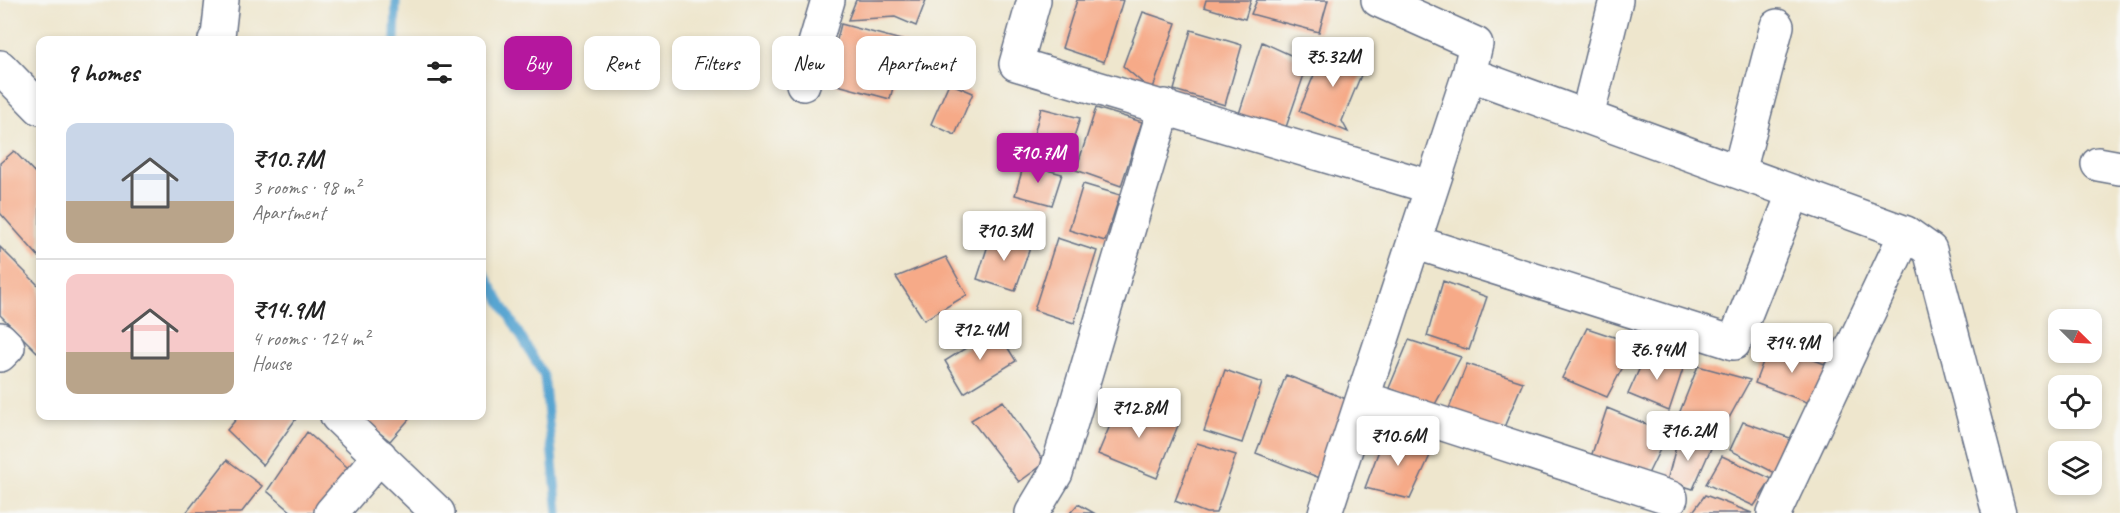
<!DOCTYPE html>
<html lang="en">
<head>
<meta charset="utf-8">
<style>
  :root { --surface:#fff; --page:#f2f2f2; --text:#222; --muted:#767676; --line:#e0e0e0; --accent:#b5179e }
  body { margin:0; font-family:Caveat,sans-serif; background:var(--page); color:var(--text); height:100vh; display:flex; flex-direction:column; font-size:22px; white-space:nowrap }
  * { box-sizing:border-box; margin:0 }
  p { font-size:20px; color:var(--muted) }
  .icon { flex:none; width:33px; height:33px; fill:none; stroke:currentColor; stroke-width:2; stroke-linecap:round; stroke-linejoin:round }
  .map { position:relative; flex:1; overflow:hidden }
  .sheet { position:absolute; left:36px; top:36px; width:450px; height:384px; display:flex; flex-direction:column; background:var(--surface); border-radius:12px; box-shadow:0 3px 9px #0003 }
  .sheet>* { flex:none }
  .banner { position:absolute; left:504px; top:36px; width:570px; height:54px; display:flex; gap:12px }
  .needle { width:39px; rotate:114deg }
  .controls { position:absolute; left:2048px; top:309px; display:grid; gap:12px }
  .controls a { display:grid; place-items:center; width:54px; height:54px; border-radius:12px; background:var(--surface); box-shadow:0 3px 9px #0003; font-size:30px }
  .price { position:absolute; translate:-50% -51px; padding:0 14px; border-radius:6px; background:#fff; color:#222; font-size:20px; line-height:39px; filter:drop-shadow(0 2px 3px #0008) }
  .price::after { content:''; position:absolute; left:50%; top:36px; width:18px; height:14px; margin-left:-9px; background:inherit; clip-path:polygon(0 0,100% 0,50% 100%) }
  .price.selected { background:var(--accent); color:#fff }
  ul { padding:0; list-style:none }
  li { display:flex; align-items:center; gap:18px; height:150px; padding:0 30px }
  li+li { border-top:2px solid var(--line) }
  li span { display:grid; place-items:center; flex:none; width:168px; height:120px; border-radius:12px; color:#555 }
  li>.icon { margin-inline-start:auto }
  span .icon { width:72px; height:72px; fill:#fffc; stroke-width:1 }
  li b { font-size:26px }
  h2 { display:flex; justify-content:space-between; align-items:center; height:72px; padding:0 30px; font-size:26px }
  .tag { padding:0 21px; border-radius:12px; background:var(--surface); box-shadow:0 3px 9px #0003; font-size:21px; line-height:54px }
  .tag.selected { background:var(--accent); color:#fff }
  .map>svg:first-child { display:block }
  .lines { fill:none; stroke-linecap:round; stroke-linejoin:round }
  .stream { stroke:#58a5d1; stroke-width:9 }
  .building { fill:#f6aa88 }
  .street-casing { stroke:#656f85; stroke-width:36 }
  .street { stroke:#fff; stroke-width:33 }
</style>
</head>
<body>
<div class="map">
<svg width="2120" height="513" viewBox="0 0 2120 513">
  <rect width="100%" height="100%" fill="#f6f6f2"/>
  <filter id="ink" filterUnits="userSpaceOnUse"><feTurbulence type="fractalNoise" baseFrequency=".0167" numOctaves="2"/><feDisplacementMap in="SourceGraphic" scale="12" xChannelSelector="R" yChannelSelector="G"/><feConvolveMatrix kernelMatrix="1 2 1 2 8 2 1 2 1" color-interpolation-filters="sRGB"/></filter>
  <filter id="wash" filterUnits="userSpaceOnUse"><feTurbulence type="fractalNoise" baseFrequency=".008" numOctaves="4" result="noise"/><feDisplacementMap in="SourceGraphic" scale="24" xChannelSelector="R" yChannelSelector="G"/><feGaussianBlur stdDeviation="1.35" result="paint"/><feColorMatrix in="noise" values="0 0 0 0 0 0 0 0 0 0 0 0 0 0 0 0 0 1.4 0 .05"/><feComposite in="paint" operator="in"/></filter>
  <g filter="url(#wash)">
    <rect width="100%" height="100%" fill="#eee6cd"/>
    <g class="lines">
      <path class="stream" d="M 395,40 L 396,0
        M 482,270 L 544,376 L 558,513"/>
    </g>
    <g id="blocks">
      <path class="building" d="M 856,0 L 926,0 L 916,26 L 895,17 L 848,20 Z
        M 1077,0 L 1123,0 L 1104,62 L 1062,48 Z
        M 1206,0 L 1251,0 L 1245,19 L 1204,7 Z
        M 1257,0 L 1328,0 L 1319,32 L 1251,14 Z
        M 1143,12 L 1176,23 L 1152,91 L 1123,66 Z
        M 841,24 L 905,41 L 890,99 L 826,82 Z
        M 1191,30 L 1242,45 L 1225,105 L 1174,90 Z
        M 1262,42 L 1308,63 L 1284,133 L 1238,117 Z
        M 1326,46 L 1366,63 L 1342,121 L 1348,132 L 1299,111 Z
        M 949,83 L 973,93 L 955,135 L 931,124 Z
        M 1041,108 L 1080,118 L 1065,165 L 1029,153 Z
        M 1096,108 L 1142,122 L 1121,186 L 1076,170 Z
        M 14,151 L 40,178 L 40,258 L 0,213 L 0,163 Z
        M 1024,164 L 1062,174 L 1052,205 L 1015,195 Z
        M 1083,184 L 1120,195 L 1105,241 L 1069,230 Z
        M 992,233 L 1031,245 L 1015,291 L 977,279 Z
        M 1057,238 L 1097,251 L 1074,323 L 1034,310 Z
        M 0,247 L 40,287 L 40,355 L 0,315 Z
        M 946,257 L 967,295 L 924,320 L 896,277 Z
        M 1443,281 L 1487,297 L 1469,350 L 1427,336 Z
        M 1587,328 L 1635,344 L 1607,397 L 1562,378 Z
        M 996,329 L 1016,361 L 964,393 L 945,361 Z
        M 1409,340 L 1461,357 L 1434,406 L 1389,388 Z
        M 1770,343 L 1830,366 L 1815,405 L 1755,383 Z
        M 1647,352 L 1685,363 L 1669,411 L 1628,394 Z
        M 1467,364 L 1523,382 L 1502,432 L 1448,411 Z
        M 1698,366 L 1750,380 L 1719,436 L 1677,419 Z
        M 1225,370 L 1262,383 L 1242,443 L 1204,431 Z
        M 1286,375 L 1351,401 L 1320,478 L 1256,453 Z
        M 1121,399 L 1179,423 L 1157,478 L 1098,454 Z
        M 1003,401 L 1045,463 L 1019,482 L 971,420 Z
        M 1607,408 L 1668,433 L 1648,474 L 1590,460 Z
        M 239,416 L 298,416 L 263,465 L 227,430 Z
        M 358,416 L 412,416 L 390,441 Z
        M 1743,422 L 1790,438 L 1775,473 L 1730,450 Z
        M 307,432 L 354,473 L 323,513 L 293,513 L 267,491 Z
        M 1385,434 L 1433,449 L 1410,499 L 1365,488 Z
        M 1679,435 L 1712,446 L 1693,489 L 1667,481 Z
        M 1197,443 L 1236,455 L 1216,513 L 1206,513 L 1175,501 Z
        M 1722,456 L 1772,479 L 1754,506 L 1706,484 Z
        M 227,460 L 262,486 L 241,513 L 186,513 Z
        M 1705,495 L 1752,513 L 1692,513 Z
        M 1078,504 L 1094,513 L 1070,513 Z"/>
    </g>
  </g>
  <g filter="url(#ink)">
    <use href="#blocks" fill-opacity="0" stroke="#656f85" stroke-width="1.5"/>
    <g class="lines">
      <g class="street-casing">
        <path id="street" d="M 1034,0 L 1016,64 L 1431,187
          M 215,40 L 218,36 L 222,0
          M 0,67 L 40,108
          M 1469,74 L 1906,233 L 1774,513
          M 803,84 L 828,0
          M 1587,117 L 1616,0
          M 2098,164 L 2120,168
          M 1739,172 L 1777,26
          M 1906,233 L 1930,250 L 1999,513
          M 1414,242 L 1734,343 L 1794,192
          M 0,339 L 8,347 L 0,355
          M 1363,398 L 1671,498
          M 337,416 L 438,513
          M 331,513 L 380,456
          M 1032,513 L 1056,473 L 1165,106
          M 1325,513 L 1469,74 L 1476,44 L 1378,0"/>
      </g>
      <use href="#street" class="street"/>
    </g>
  </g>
</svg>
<div class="controls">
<a><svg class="needle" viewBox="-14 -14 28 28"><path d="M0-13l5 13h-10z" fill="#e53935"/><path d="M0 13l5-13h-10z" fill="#767676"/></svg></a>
<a><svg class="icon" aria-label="locate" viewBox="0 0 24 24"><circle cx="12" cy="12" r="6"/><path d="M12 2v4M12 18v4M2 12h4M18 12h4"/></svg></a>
<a><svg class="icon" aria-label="layers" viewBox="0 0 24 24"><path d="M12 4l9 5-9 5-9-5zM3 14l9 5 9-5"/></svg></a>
</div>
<b class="price" style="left:1333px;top:88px">₹5.32M</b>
<b class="price selected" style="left:1038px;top:184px">₹10.7M</b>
<b class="price" style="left:1004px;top:262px">₹10.3M</b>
<b class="price" style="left:980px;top:361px">₹12.4M</b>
<b class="price" style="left:1792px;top:374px">₹14.9M</b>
<b class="price" style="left:1657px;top:381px">₹6.94M</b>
<b class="price" style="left:1139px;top:439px">₹12.8M</b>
<b class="price" style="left:1688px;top:462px">₹16.2M</b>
<b class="price" style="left:1398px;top:467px">₹10.6M</b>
<div class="banner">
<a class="tag selected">Buy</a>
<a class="tag">Rent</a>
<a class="tag">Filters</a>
<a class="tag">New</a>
<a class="tag">Apartment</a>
</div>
<section class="sheet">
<h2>9 homes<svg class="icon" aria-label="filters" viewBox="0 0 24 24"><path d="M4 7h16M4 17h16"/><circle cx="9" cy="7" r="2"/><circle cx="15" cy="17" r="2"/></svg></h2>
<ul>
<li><span style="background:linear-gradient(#c9d6e8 65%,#b9a48a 0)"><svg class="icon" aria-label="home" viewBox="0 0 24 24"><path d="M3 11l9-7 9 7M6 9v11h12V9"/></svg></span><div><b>₹10.7M</b><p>3 rooms · 98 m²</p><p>Apartment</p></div></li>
<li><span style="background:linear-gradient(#f6c9c9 65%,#b9a48a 0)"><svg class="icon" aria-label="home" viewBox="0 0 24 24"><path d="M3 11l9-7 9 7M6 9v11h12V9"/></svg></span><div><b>₹14.9M</b><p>4 rooms · 124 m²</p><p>House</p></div></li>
</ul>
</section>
</div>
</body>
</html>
